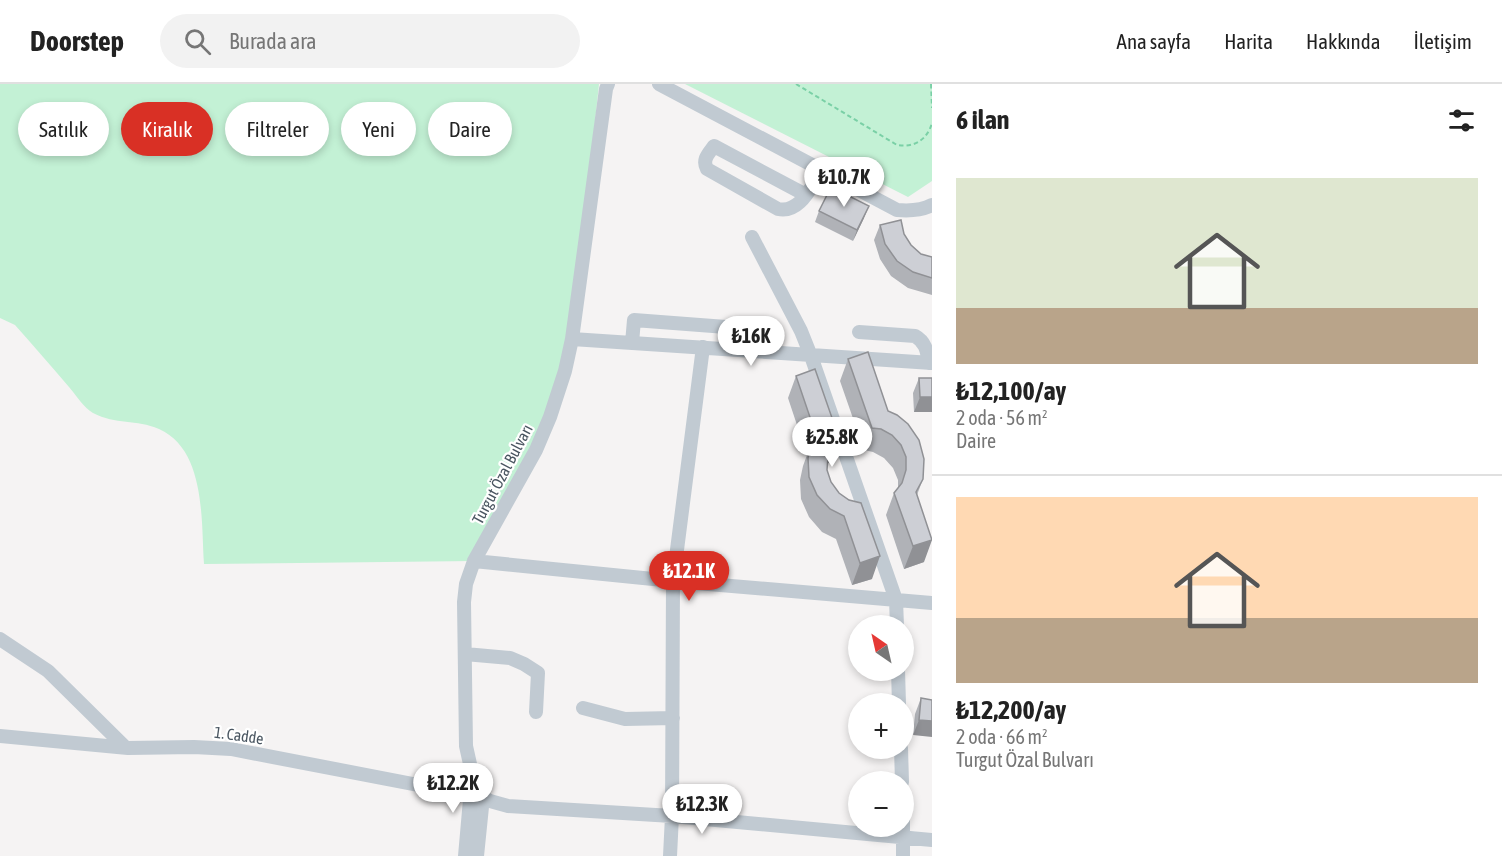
<!DOCTYPE html>
<html lang="tr">
<head>
<meta charset="utf-8">
<style>
  :root { --surface:#fff; --page:#f2f2f2; --text:#222; --muted:#767676; --line:#e0e0e0; --accent:#d93025 }
  body { margin:0; font-family:"Asap Condensed",sans-serif; background:var(--page); color:var(--text); height:100vh; display:flex; flex-direction:column; font-size:22px; white-space:nowrap }
  * { box-sizing:border-box; margin:0 }
  p { font-size:20px; color:var(--muted) }
  .icon { flex:none; width:33px; height:33px; fill:none; stroke:currentColor; stroke-width:2; stroke-linecap:round; stroke-linejoin:round }
  .map { position:relative; flex:1; overflow:hidden }
  .drawer { display:flex; flex-direction:column; background:var(--surface); width:570px }
  .drawer>* { flex:none }
  .banner { position:absolute; left:18px; top:18px; width:570px; height:54px; display:flex; gap:12px }
  .needle { width:39px; rotate:326deg }
  .tools { position:absolute; left:848px; top:531px; display:grid; gap:12px }
  .tools a { display:grid; place-items:center; width:66px; height:66px; border-radius:50%; background:var(--surface); box-shadow:0 3px 9px #0003; font-size:30px }
  .price { position:absolute; translate:-50% -51px; padding:0 14px; border-radius:21px; background:#fff; color:#222; font-size:20px; line-height:39px; filter:drop-shadow(0 2px 3px #0008) }
  .price::after { content:''; position:absolute; left:50%; top:36px; width:18px; height:14px; margin-left:-9px; background:inherit; clip-path:polygon(0 0,100% 0,50% 100%) }
  .price.current { background:var(--accent); color:#fff }
  ul { padding:0; list-style:none }
  li { display:grid; align-content:center; gap:12px; height:318px; padding:0 24px }
  li+li { border-top:2px solid var(--line) }
  li span { display:grid; place-items:center; height:186px; border-radius:0px; color:#555 }
  li>.icon { margin-inline-start:auto }
  span .icon { width:108px; height:108px; fill:#fffc; stroke-width:1 }
  li b { font-size:26px }
  h2 { display:flex; justify-content:space-between; align-items:center; height:72px; padding:0 24px; font-size:26px }
  .pill { padding:0 21px; border-radius:27px; background:var(--surface); box-shadow:0 3px 9px #0003; font-size:21px; line-height:54px }
  .pill.current { background:var(--accent); color:#fff }
  header { display:flex; align-items:center; gap:36px; box-sizing:border-box; height:84px; padding:0 30px; background:var(--surface); border-bottom:2px solid var(--line) }
  header strong { font-size:28px }
  nav { display:flex; gap:33px; margin-inline-start:auto; font-size:21px }
  .search { width:420px; height:54px; background:var(--page); display:flex; align-items:center; gap:15px; box-sizing:border-box; padding:0 21px; border-radius:33px; color:var(--muted); font-size:22px }
  main { display:flex; flex:1; min-height:0 }
  .map>svg:first-child { display:block }
  .green { fill:#c3f1d5 }
  .lines { fill:none; stroke-linecap:round; stroke-linejoin:round }
  .path { stroke:#7ad0a6; stroke-width:2; stroke-dasharray:4.5 3; stroke-linecap:butt }
  .minor { stroke:#c1cad2; stroke-width:14 }
  .wall { fill:#b0b2b7 }
  .shaded-wall { fill:#909195 }
  .building { fill:#cdcfd5; stroke:#909195; stroke-width:1.5 }
  .labels { text-anchor:middle; stroke-width:4.5; stroke-linejoin:round; paint-order:stroke }
  .street-label { font-size:16px; fill:#4a5661; stroke:#fff }
</style>
</head>
<body>
<header>
<strong>Doorstep</strong>
<div class="search"><svg class="icon" aria-label="search" viewBox="0 0 24 24"><circle cx="10" cy="10" r="6"/><path d="M15 15l6 6"/></svg>Burada ara</div>
<nav><a>Ana sayfa</a><a>Harita</a><a>Hakkında</a><a>İletişim</a></nav>
</header>
<main>
<div class="map">
<svg width="932" height="772" viewBox="0 0 932 772">
  <rect width="100%" height="100%" fill="#f5f3f3"/>
  <path class="green" d="M 0,0 L 599,0 L 572,255 L 550,333 L 474,477 L 204,480 C 201,437 206,366 159,345 C 136,335 116,341 93,329 C 84,324 76,311 69,303 C 51,282 33,261 15,241 L 0,234 Z
    M 685,0 L 932,0 L 932,97 L 908,113 Z"/>
  <g class="lines">
    <path class="path" d="M 796,0 L 897,61 C 914,64 927,56 932,39
      M 931,0 L 932,24"/>
    <path class="minor" d="M 659,0 L 897,126 C 909,127 921,127 932,121
      M 806,111 L 714,62 C 708,70 702,76 707,85 L 778,125 C 800,130 811,102 822,87
      M 752,153 L 801,247 L 811,272 L 896,516 L 897,542
      M 859,248 L 915,252 C 926,258 927,268 929,279
      M 572,255 L 932,279
      M 632,259 L 634,236 L 726,243
      M 474,477 L 673,497 L 932,519
      M 0,555 L 48,587 L 125,663
      M 465,570 L 510,574 L 524,580 L 538,589 L 536,628
      M 898,586 L 899,620
      M 583,624 L 625,635 L 673,634
      M 0,652 L 128,664 L 194,663 L 231,665 L 470,711
      M 901,664 L 902,698
      M 483,713 L 490,717 L 508,722 L 672,732 L 932,756
      M 903,734 L 903,772
      M 465,772 L 471,704
      M 477,772 L 483,713 L 474,698 L 466,662 L 464,518 L 466,500 L 474,477 L 536,366 L 550,333 L 565,287 L 572,255 L 606,5 L 608,0
      M 670,772 L 672,732 L 673,497 L 703,263"/>
  </g>
  <path class="wall" d="M 819,127 L 864,134 L 853,157 L 815,138 Z
    M 880,141 L 904,150 L 911,161 L 921,170 L 932,173 L 932,211 L 908,204 L 891,192 L 880,175 L 874,156 Z
    M 848,275 L 888,327 L 923,395 L 917,411 L 924,478 L 904,485 L 886,431 L 894,409 L 898,404 L 898,396 L 893,384 L 884,374 L 873,368 L 864,366 L 840,297 Z
    M 796,292 L 839,354 L 831,376 L 827,380 L 827,386 L 831,398 L 872,495 L 852,501 L 836,455 L 822,448 L 809,433 L 801,415 L 800,396 L 803,382 L 807,371 L 788,314 Z
    M 919,294 L 932,294 L 932,328 L 914,328 L 913,309 Z
    M 921,614 L 932,616 L 913,651 L 915,630 Z"/>
  <path class="shaded-wall" d="M 869,122 L 864,134 L 853,157 L 857,146 Z
    M 920,313 L 932,313 L 932,328 L 914,328 Z
    M 839,354 L 831,376 L 825,383 L 833,361 Z
    M 932,456 L 924,478 L 904,485 L 913,462 Z
    M 880,472 L 872,495 L 852,501 L 860,479 Z
    M 919,636 L 932,637 L 932,653 L 913,651 Z"/>
  <path class="building" d="M 831,103 L 869,122 L 857,146 L 819,127 Z
    M 901,136 L 904,150 L 911,161 L 921,170 L 932,173 L 932,194 L 913,188 L 897,177 L 885,160 L 880,141 Z
    M 868,268 L 888,327 L 897,331 L 908,340 L 919,356 L 924,375 L 923,395 L 916,408 L 932,456 L 913,462 L 894,409 L 902,399 L 906,386 L 906,373 L 901,361 L 892,351 L 881,345 L 872,344 L 848,275 Z
    M 815,285 L 839,354 L 833,361 L 828,373 L 827,386 L 831,398 L 839,409 L 849,416 L 861,419 L 880,472 L 860,479 L 844,432 L 830,425 L 817,411 L 809,393 L 808,374 L 811,359 L 816,351 L 796,292 Z
    M 919,294 L 932,294 L 932,313 L 920,313 Z
    M 921,614 L 932,616 L 932,637 L 919,636 Z"/>
  <g class="labels">
    <g class="street-label">
      <text transform="translate(502 390) rotate(-62)" y="6">Turgut Özal Bulvarı</text>
      <text transform="translate(239 651) rotate(8)" y="6">1. Cadde</text>
    </g>
  </g>
</svg>
<div class="tools">
<a><svg class="needle" viewBox="-14 -14 28 28"><path d="M0-13l5 13h-10z" fill="#e53935"/><path d="M0 13l5-13h-10z" fill="#767676"/></svg></a>
<a>+</a>
<a>−</a>
</div>
<b class="price" style="left:844px;top:124px">₺10.7K</b>
<b class="price" style="left:751px;top:283px">₺16K</b>
<b class="price" style="left:832px;top:384px">₺25.8K</b>
<b class="price current" style="left:689px;top:518px">₺12.1K</b>
<b class="price" style="left:453px;top:730px">₺12.2K</b>
<b class="price" style="left:702px;top:751px">₺12.3K</b>
<div class="banner">
<a class="pill">Satılık</a>
<a class="pill current">Kiralık</a>
<a class="pill">Filtreler</a>
<a class="pill">Yeni</a>
<a class="pill">Daire</a>
</div>
</div>
<section class="drawer">
<h2>6 ilan<svg class="icon" aria-label="filters" viewBox="0 0 24 24"><path d="M4 7h16M4 17h16"/><circle cx="9" cy="7" r="2"/><circle cx="15" cy="17" r="2"/></svg></h2>
<ul>
<li><span style="background:linear-gradient(#dfe7d0 70%,#b9a48a 0)"><svg class="icon" aria-label="home" viewBox="0 0 24 24"><path d="M3 11l9-7 9 7M6 9v11h12V9"/></svg></span><div><b>₺12,100/ay</b><p>2 oda · 56 m²</p><p>Daire</p></div></li>
<li><span style="background:linear-gradient(#ffd9b3 65%,#b9a48a 0)"><svg class="icon" aria-label="home" viewBox="0 0 24 24"><path d="M3 11l9-7 9 7M6 9v11h12V9"/></svg></span><div><b>₺12,200/ay</b><p>2 oda · 66 m²</p><p>Turgut Özal Bulvarı</p></div></li>
</ul>
</section>
</main>
</body>
</html>
